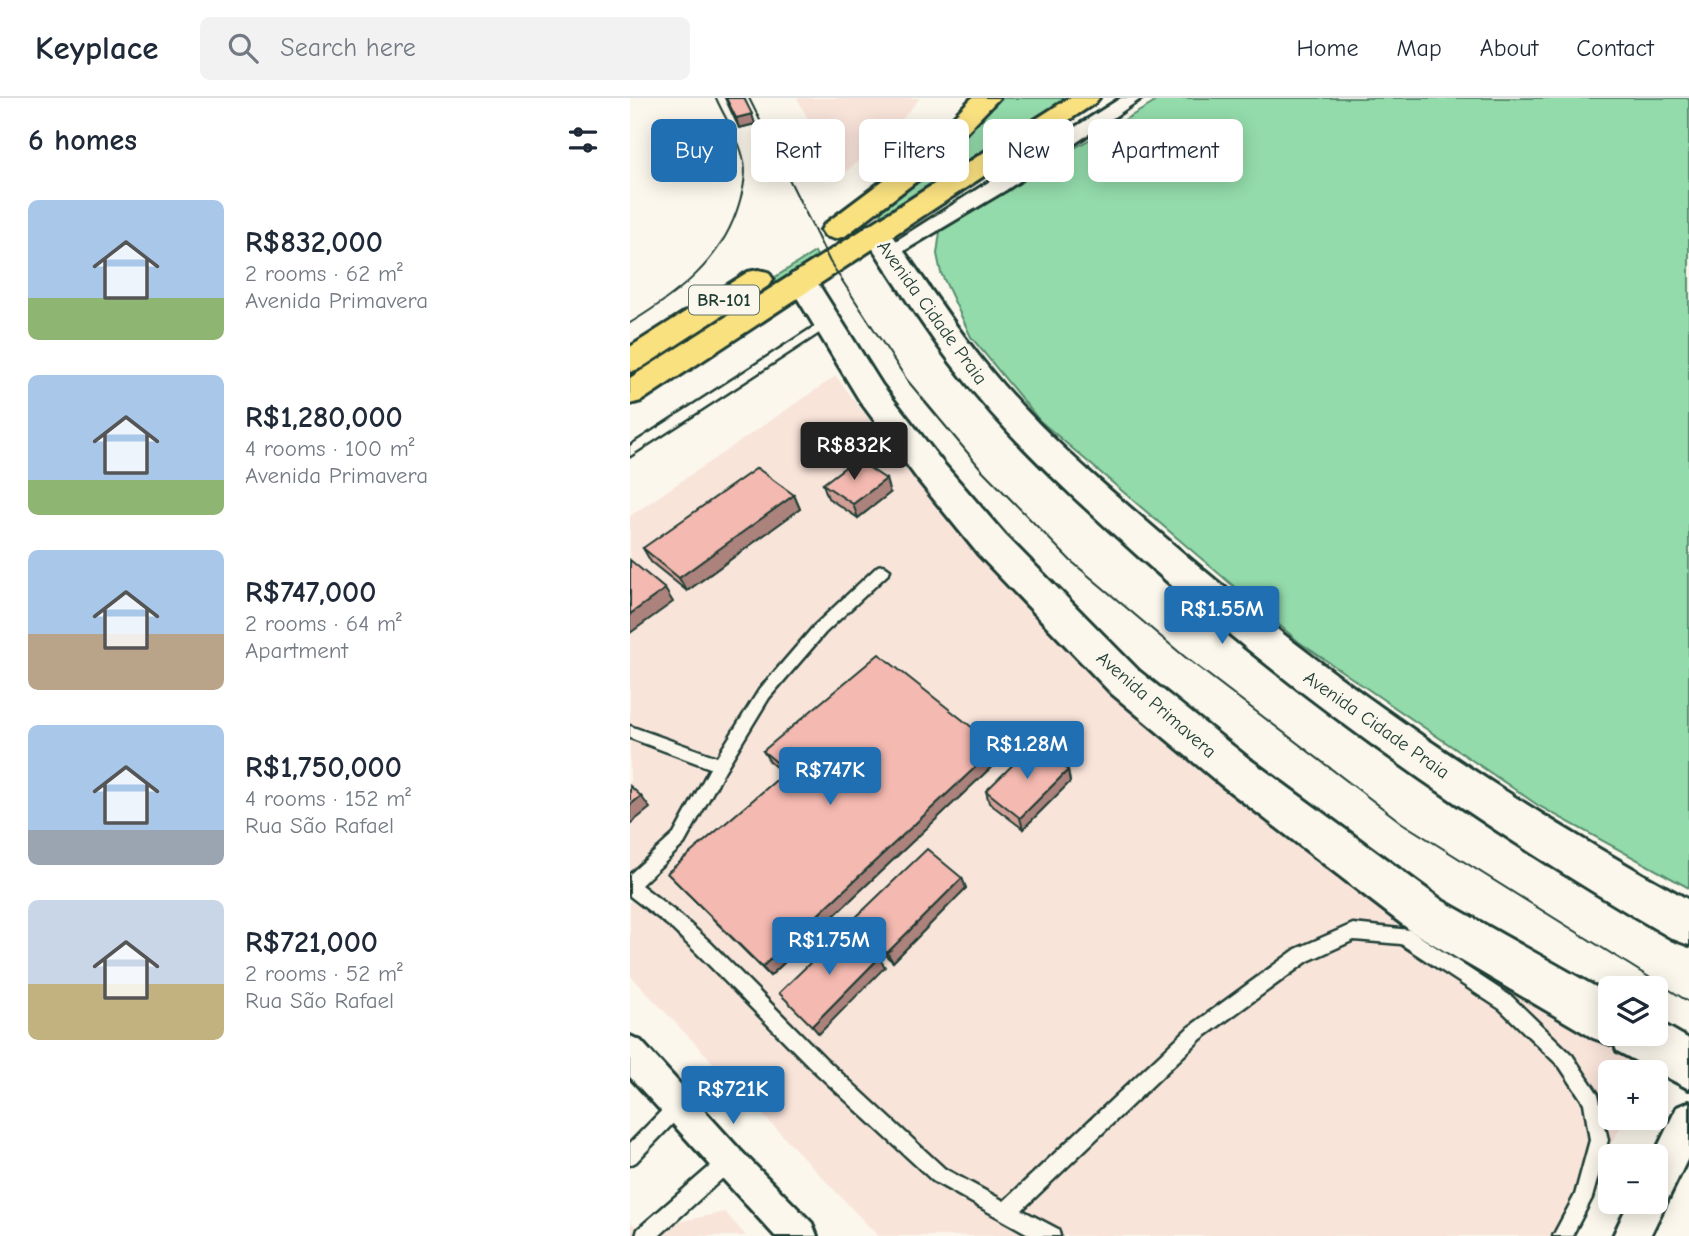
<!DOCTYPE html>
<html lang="en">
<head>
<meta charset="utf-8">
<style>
  :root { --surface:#fff; --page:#f2f2f3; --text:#1f2937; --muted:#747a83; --line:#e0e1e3; --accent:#1f6fb2 }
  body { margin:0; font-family:"Comic Neue",sans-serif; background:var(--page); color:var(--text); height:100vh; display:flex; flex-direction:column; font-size:26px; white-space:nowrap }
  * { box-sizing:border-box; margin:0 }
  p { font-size:23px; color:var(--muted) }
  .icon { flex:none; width:38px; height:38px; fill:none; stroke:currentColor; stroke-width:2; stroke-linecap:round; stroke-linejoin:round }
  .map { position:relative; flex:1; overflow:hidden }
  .panel { display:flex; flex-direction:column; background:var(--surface); width:630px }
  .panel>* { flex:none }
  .hud { position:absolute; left:21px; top:21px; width:665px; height:63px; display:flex; gap:14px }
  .tools { position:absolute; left:968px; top:878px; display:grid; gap:14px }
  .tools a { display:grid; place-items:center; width:70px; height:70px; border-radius:10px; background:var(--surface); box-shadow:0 4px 18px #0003; font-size:35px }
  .price { position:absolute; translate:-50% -60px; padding:0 16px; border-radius:7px; background:var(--accent); color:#fff; font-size:23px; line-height:46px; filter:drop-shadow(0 2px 4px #0008) }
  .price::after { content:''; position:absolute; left:50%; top:42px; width:21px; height:16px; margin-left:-10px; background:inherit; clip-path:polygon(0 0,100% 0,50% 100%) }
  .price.active { background:#222; color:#fff }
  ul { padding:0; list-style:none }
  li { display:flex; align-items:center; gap:21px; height:175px; padding:0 28px }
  li span { display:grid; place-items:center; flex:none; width:196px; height:140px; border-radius:10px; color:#555 }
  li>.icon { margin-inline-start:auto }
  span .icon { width:84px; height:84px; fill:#fffc; stroke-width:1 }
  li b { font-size:30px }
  h2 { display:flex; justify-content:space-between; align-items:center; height:84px; padding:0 28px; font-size:30px }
  .tag { padding:0 24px; border-radius:10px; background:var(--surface); box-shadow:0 4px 18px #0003; font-size:24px; line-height:63px }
  .tag.active { background:var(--accent); color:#fff }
  header { display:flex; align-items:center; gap:42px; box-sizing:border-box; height:98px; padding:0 35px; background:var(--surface); border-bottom:2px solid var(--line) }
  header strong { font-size:33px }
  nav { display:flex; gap:38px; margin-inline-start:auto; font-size:24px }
  .search { width:490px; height:63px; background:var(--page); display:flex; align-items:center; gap:18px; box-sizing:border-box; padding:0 24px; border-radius:10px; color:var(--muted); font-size:26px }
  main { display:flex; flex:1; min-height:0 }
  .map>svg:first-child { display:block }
  .built { fill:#f9e4da }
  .green { fill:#93dbaa; stroke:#598c6f; stroke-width:2 }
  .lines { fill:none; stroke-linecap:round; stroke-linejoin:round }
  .lane-casing { stroke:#1f3d34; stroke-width:5 }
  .street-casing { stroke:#1f3d34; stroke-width:6 }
  .secondary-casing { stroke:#1f3d34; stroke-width:6 }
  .primary-casing { stroke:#1f3d34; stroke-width:6 }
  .lane { fill:#fbf7ec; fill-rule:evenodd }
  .street { fill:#fbf7ec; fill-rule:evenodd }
  .secondary { fill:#fbf7ec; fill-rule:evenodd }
  .primary { fill:#fae180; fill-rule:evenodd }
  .tram { stroke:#1f3d34; stroke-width:2 }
  .wall { fill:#d29f97; stroke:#1f3d34; stroke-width:2 }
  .shaded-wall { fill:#ab827b; stroke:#1f3d34; stroke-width:2 }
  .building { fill:#f4b9b0; stroke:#1f3d34; stroke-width:2 }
  .labels { text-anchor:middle; stroke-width:5; stroke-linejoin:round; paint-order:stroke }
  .shield { fill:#fbf7ec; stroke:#61756b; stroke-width:2 }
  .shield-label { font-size:18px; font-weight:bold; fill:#1f3d34 }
  .street-label { font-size:19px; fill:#1f3d34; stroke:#fbf7ec }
</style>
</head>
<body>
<header>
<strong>Keyplace</strong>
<div class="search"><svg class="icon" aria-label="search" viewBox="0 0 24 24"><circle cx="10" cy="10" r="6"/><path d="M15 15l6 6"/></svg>Search here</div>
<nav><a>Home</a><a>Map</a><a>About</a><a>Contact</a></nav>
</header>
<main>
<section class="panel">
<h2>6 homes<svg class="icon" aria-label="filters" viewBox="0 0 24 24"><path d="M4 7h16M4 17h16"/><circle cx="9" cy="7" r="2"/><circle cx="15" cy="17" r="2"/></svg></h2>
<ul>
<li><span style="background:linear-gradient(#a9c7e8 70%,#8fb573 0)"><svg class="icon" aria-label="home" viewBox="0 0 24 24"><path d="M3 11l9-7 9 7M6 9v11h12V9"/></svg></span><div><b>R$832,000</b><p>2 rooms · 62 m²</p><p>Avenida Primavera</p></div></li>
<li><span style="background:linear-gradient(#a9c7e8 75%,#8fb573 0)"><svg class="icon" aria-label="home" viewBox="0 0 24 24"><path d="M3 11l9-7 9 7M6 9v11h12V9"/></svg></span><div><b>R$1,280,000</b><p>4 rooms · 100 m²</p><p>Avenida Primavera</p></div></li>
<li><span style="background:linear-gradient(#a9c7e8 60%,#b9a48a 0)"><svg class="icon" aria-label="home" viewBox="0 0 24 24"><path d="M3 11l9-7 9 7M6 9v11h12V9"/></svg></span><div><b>R$747,000</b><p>2 rooms · 64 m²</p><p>Apartment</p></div></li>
<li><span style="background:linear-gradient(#a9c7e8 75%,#9aa5b1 0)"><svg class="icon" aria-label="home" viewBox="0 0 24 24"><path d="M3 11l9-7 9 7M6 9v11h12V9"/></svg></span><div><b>R$1,750,000</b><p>4 rooms · 152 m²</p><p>Rua São Rafael</p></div></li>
<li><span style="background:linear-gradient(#c9d6e8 60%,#c2b280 0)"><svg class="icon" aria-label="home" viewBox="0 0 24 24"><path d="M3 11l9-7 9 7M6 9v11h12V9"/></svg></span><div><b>R$721,000</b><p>2 rooms · 52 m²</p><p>Rua São Rafael</p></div></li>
</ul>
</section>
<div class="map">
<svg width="1059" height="1138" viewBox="0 0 1059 1138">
  <rect width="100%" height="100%" fill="#fbf7ec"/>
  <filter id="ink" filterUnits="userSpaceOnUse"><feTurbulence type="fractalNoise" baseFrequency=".0143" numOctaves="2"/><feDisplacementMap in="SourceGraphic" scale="14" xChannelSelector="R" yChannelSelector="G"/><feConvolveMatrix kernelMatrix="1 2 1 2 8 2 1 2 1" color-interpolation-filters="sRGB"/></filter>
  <g filter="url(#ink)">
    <path class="built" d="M 167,0 L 290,0 L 263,32 L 209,80 Z
      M 206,278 L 296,396 L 350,455 L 454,560 L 1022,967 L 1018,975 L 980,975 L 980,1020 L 995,1020 L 934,1138 L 248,1138 L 0,877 L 0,418 Z
      M 95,1114 L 116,1138 L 0,1138 L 0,1123 L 9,1132 Z"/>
    <path class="green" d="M 365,0 L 438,0 L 252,121 L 251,112 C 294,79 332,44 365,0 Z
      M 528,0 L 1059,0 L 1059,790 L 909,708 L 669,544 L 409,322 L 341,239 L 311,175 L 307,156 L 311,126 L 522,6 Z
      M 185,154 L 188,160 L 73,234 L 66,229 Z"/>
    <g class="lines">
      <g class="lane-casing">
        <path id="lane" d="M 196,221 L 202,225 L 200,228 L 0,358 L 0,348 Z
          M 253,467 L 260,472 L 258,476 L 195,535 L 139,600 L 95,672 L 54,746 L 11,787 L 51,818 L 80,844 L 195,960 L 315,1071 L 374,1103 L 559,929 L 666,851 L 723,826 L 780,832 L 882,899 L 942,957 L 968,996 L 978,1042 L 962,1100 L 942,1138 L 923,1138 L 945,1097 L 960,1042 L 954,1005 L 930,969 L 870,911 L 771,846 L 724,842 L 678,863 L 571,941 L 392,1112 L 428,1131 L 430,1138 L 402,1138 L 303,1083 L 183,972 L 68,856 L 39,828 L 0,798 L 0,776 L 44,736 L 80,670 L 0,640 L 0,628 L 87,659 L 129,592 L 185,527 L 248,468 Z
          M 49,998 L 55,1001 L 58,1007 L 55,1013 L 6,1064 L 0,1067 L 0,1045 L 43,1001 Z
          M 98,1055 L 104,1058 L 107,1064 L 104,1070 L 29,1138 L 6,1138 L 8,1131 L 92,1058 Z"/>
      </g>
      <g class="street-casing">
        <path id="street" d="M 491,0 L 512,0 L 376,92 L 267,157 L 253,157 L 250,153 Z
          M 0,938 L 11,943 L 110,1052 L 182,1125 L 187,1138 L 145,1138 L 0,979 Z
          M 1059,1004 L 1059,1058 L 1020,1138 L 983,1138 L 999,1104 L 1026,1104 L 1026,1059 L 1023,1059 L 1047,1009 Z"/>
      </g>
      <g class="secondary-casing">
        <path id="secondary" d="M 246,125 L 256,128 C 288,172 318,219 352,262 C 403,327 469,383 531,436 C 693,576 871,699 1059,802 L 1059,847 L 1043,841 C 852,731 671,604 507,457 C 445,401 382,344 331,278 C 295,233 264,182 232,134 L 236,128 Z
          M 172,174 L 182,176 L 252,287 L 313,365 L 375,437 L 509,573 L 618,660 L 813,803 L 980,897 L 980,936 L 1026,936 L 1026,922 L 1059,941 L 1059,991 L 987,953 L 984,945 L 980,946 L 963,940 L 781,833 L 590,686 L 481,595 L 349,457 L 289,383 L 230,303 L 157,183 L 162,176 Z"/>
      </g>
      <g class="primary-casing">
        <path id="primary" d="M 342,0 L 369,0 L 297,75 L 215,138 L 205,141 L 195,138 L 191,132 L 195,126 L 279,63 Z
          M 439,0 L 469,0 L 465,5 L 11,303 L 0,306 L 0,280 Z
          M 128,172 L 138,174 L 143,181 L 138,188 L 11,270 L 0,274 L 0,249 L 118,174 Z"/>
      </g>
      <use href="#lane" class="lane"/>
      <use href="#street" class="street"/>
      <use href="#secondary" class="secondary"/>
      <use href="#primary" class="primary"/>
      <path class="tram" d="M 119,0 L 200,164 L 277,282 L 352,372 L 441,463 L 555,559 L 772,725 L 1059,904
        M 0,225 C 49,195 92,163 109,106 C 113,93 117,78 114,64 C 110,41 95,21 86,0"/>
    </g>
    <path class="wall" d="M 95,0 L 114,0 L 125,26 L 109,30 Z
      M 193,386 L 260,395 L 228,420 L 198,400 Z
      M 164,397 L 170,411 L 57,493 L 21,464 L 13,450 Z
      M 367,649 L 370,661 L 140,878 L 37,775 L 154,676 L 140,664 L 133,653 Z
      M 438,672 L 440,684 L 393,731 L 359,705 L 356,693 Z
      M 332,780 L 336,790 L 263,864 L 228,833 L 222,823 Z"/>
    <path class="shaded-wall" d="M 122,16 L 125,26 L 109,30 L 106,20 Z
      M 256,381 L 260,395 L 228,420 L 223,406 Z
      M 164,397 L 170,411 L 57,493 L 49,480 Z
      M 35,491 L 43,504 L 0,535 L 0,516 Z
      M 367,649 L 370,661 L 140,878 L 132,869 Z
      M 438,672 L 440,684 L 393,731 L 390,720 Z
      M 11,698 L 20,710 L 0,726 L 0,707 Z
      M 332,780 L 336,790 L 263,864 L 257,855 Z
      M 249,860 L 255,869 L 189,936 L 182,928 Z"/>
    <path class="building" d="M 96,0 L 114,0 L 122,16 L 106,20 Z
      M 226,361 L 256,381 L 223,406 L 193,386 Z
      M 127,370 L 164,397 L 49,480 L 13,450 Z
      M 0,462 L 35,491 L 0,516 Z
      M 249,556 L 367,649 L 132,869 L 37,775 L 157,673 L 133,653 Z
      M 404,646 L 438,672 L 390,720 L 356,693 Z
      M 0,688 L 11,698 L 0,707 Z
      M 297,751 L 332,780 L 257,855 L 222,823 Z
      M 216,830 L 249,860 L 182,928 L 149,895 Z"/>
  </g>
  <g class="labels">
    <rect class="shield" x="59" y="187.5" width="70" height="29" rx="5"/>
    <g class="shield-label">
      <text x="94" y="208">BR-101</text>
    </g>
    <g class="street-label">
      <text transform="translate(303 214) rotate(54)" y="7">Avenida Cidade Praia</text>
      <text transform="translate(527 606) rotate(41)" y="7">Avenida Primavera</text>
      <text transform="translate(747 626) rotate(35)" y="7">Avenida Cidade Praia</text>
    </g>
  </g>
</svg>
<div class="tools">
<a><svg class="icon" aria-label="layers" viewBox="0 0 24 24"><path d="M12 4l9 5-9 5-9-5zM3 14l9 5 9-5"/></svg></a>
<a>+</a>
<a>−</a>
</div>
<b class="price active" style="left:224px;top:384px">R$832K</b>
<b class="price" style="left:592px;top:548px">R$1.55M</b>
<b class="price" style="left:397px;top:683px">R$1.28M</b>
<b class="price" style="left:200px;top:709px">R$747K</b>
<b class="price" style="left:199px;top:879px">R$1.75M</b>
<b class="price" style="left:103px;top:1028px">R$721K</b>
<div class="hud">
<a class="tag active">Buy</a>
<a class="tag">Rent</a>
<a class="tag">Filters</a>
<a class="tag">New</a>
<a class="tag">Apartment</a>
</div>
</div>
</main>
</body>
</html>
